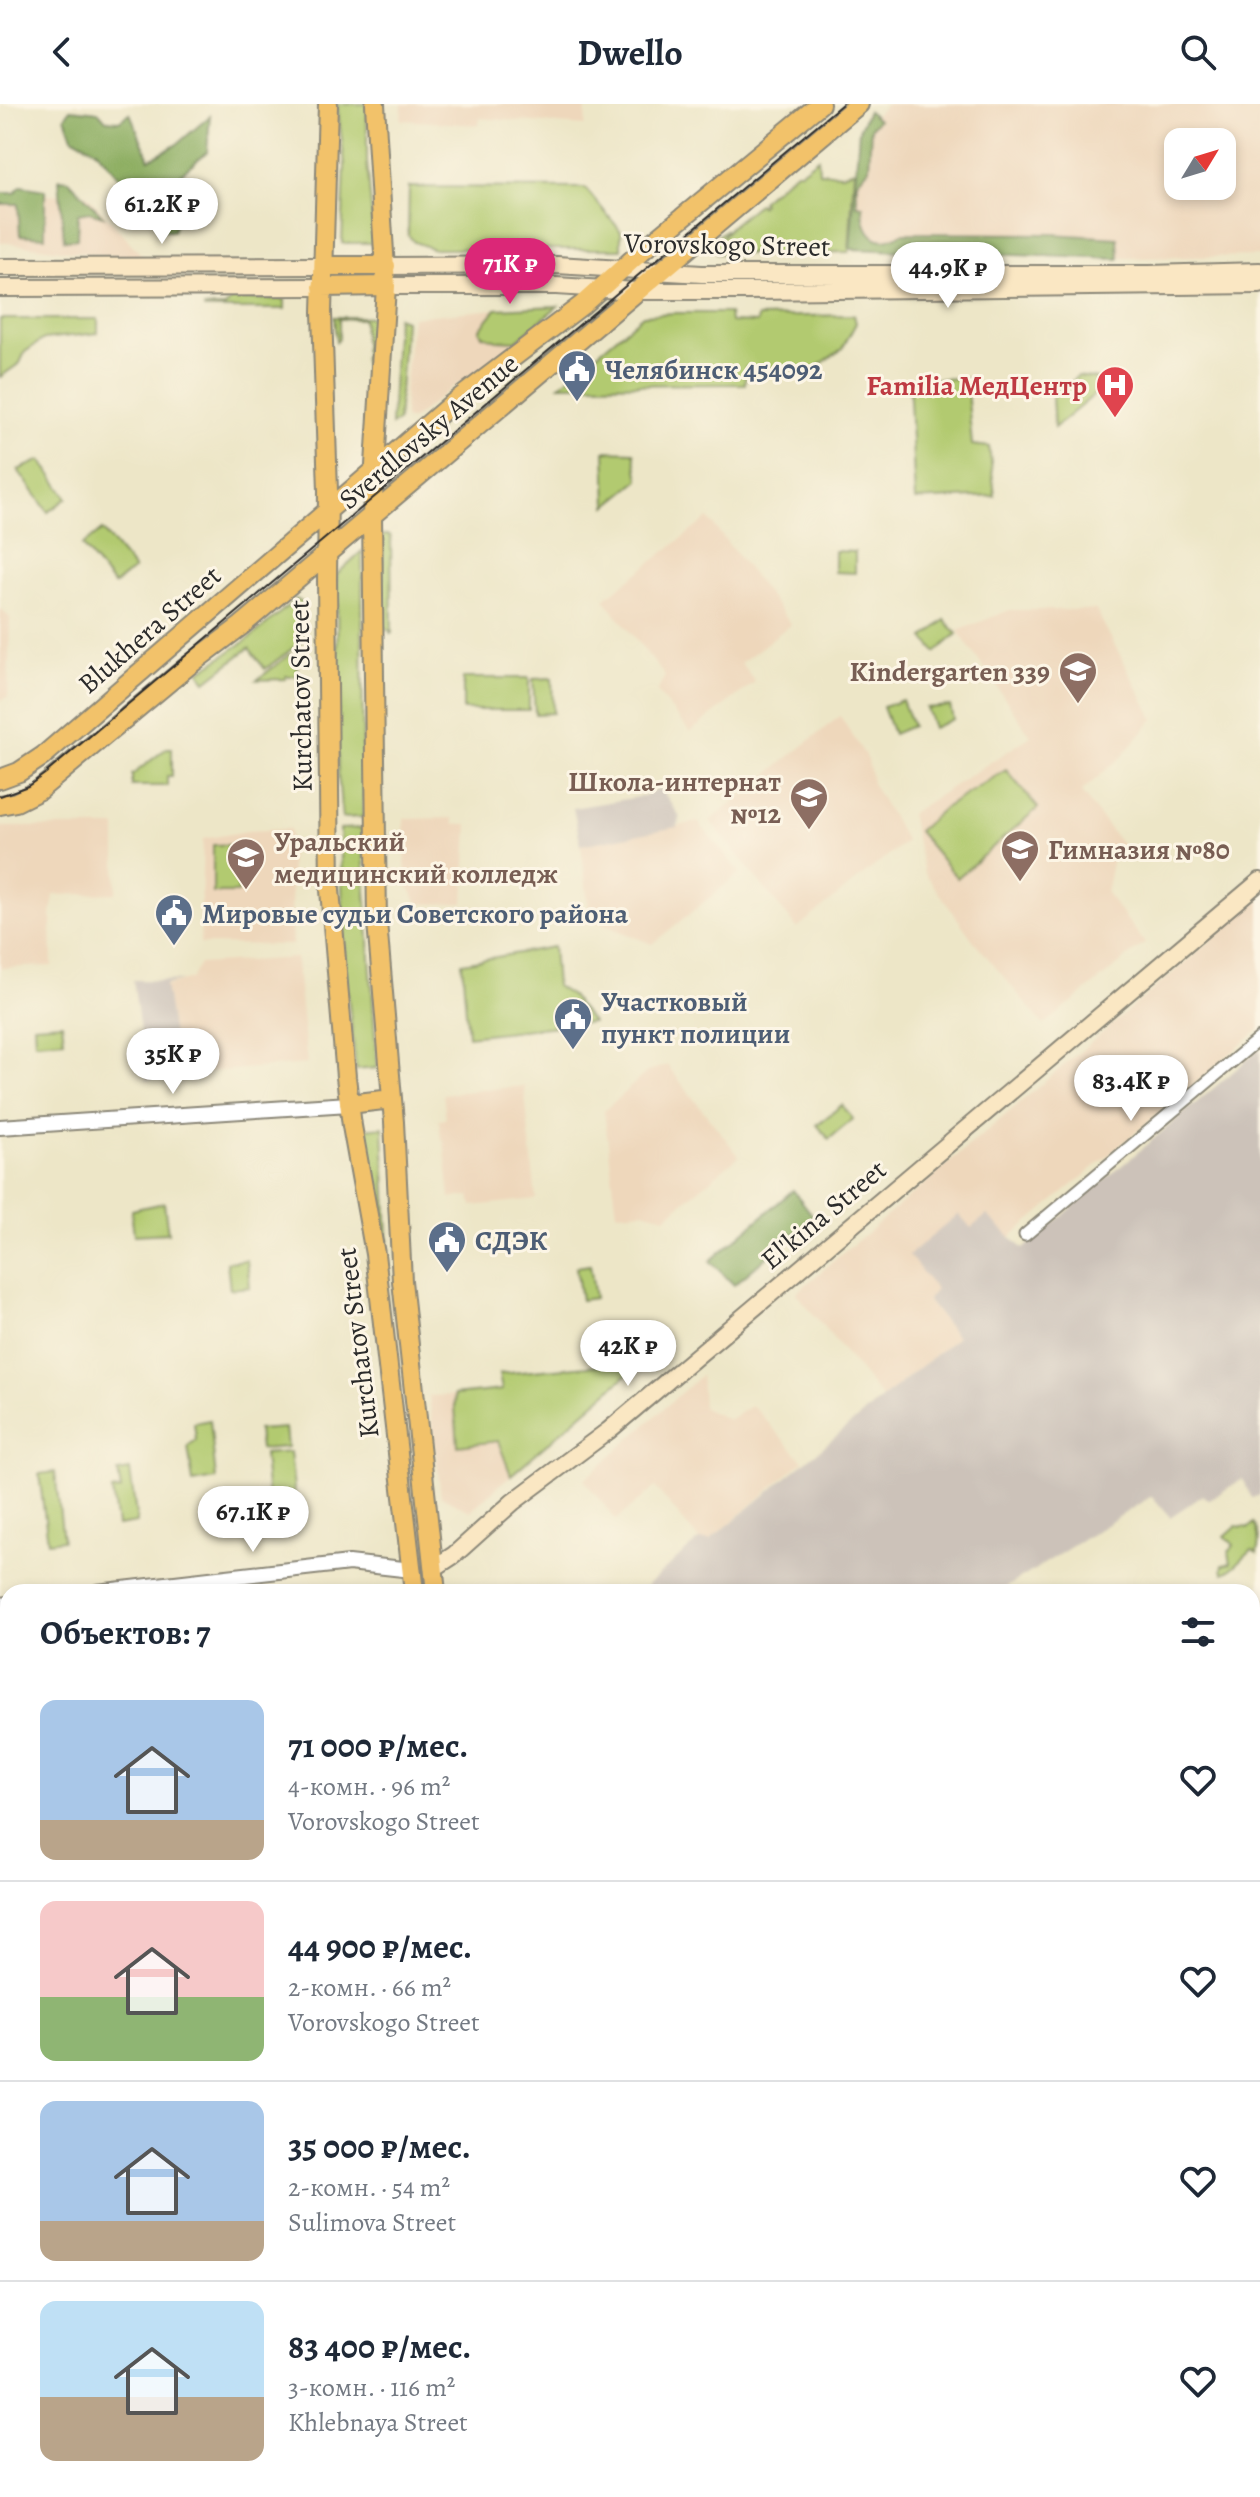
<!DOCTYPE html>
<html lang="ru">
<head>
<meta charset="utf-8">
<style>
  :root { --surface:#fff; --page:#f2f2f3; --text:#1f2937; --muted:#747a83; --line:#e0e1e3; --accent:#db2777 }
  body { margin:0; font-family:Alegreya,serif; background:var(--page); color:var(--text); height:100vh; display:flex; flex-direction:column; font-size:30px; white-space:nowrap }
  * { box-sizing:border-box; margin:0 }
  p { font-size:26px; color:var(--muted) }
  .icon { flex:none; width:44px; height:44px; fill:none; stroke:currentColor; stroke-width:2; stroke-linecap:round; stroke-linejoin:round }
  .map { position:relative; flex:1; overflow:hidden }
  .sheet { position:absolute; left:0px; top:1480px; width:1260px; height:914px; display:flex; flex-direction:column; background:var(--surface); border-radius:24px 24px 0 0; box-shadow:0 4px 12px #0003 }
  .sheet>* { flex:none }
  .needle { width:52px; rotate:52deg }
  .tools { position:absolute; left:1164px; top:24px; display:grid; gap:16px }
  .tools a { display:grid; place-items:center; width:72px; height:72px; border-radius:16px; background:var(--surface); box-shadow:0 4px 12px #0003; font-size:40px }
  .price { position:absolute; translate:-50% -68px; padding:0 18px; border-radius:28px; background:#fff; color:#222; font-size:26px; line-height:52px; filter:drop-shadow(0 2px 4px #0008) }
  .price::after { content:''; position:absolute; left:50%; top:48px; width:24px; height:18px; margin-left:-12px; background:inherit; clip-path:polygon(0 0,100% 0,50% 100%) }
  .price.on { background:var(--accent); color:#fff }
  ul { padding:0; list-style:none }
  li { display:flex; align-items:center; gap:24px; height:200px; padding:0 40px }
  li+li { border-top:2px solid var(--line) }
  li span { display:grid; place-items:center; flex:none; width:224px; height:160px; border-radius:16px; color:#555 }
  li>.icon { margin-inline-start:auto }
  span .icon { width:96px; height:96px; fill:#fffc; stroke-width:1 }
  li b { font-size:34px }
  h2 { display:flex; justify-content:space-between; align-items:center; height:96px; padding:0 40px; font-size:34px }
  header { display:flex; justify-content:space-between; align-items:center; height:104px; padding:0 40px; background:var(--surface); font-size:36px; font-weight:700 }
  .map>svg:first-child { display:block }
  .built { fill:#eed7bb; fill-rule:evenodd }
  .industrial { fill:#ccc2b9 }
  .green { fill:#b2ca6f; stroke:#6e7a4d; stroke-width:2 }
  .forest { fill:#8dae62; stroke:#5c6c46; stroke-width:2 }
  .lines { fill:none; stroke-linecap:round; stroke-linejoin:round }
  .minor-casing { stroke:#8c8879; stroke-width:15 }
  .tertiary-casing { stroke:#8c8879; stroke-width:18 }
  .secondary-casing { stroke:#8c8879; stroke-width:20 }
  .primary-casing { stroke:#8c8879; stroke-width:22 }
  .minor { stroke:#fff; stroke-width:11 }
  .tertiary { stroke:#fff; stroke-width:14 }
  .secondary { stroke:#fae7c3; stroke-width:16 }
  .primary { stroke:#f2c26a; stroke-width:18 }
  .tram { stroke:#2b2b2b; stroke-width:2 }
  .labels { text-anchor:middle; stroke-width:6; stroke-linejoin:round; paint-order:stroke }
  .street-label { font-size:28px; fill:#2b2b2b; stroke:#fcf5e5 }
  .service-label { font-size:28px; font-weight:bold; fill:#4e5e75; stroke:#fcf5e5; text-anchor:start }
  .health-label { font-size:28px; font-weight:bold; fill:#be3a42; stroke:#fcf5e5; text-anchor:end }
  .education-label { font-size:28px; font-weight:bold; fill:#785e54; stroke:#fcf5e5; text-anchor:end }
</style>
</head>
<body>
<header><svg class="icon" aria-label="back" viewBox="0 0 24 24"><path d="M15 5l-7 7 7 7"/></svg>Dwello<svg class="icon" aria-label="search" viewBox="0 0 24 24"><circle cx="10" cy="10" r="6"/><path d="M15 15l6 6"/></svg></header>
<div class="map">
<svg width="1260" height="2393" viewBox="0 0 1260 2393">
  <rect width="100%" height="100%" fill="#fcf5e5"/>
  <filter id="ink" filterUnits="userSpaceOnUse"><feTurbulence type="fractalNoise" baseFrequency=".0125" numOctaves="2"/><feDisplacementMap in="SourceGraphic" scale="16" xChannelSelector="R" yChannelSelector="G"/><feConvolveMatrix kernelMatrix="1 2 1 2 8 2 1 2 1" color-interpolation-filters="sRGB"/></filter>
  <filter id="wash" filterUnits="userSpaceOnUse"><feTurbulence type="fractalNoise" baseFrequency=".006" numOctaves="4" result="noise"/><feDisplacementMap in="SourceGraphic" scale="32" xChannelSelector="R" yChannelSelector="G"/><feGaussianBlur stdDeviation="1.8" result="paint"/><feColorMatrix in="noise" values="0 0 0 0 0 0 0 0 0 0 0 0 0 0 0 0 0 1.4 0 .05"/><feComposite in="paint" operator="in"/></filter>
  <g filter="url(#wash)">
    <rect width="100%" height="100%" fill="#ede6c7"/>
    <path class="built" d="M 402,0 L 586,0 L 585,22 L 480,14 L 479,21 L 401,16 Z
      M 887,0 L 1260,0 L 1260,152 L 1127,154 L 850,145 L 859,26 ZM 1178,38 L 1222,38 L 1222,82 L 1178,82 Z
      M 0,90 L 87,91 L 147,157 L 0,138 Z
      M 496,205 L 482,231 L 496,236 L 516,237 L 508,248 L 450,285 L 412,316 L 405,316 L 404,288 L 412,213 Z
      M 708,414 L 791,520 L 741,559 L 755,578 L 690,628 L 657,588 L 665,572 L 604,495 Z
      M 0,504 L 10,514 L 8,593 L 0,596 Z
      M 1010,506 L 1096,506 L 1154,615 L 1121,653 L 1081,688 L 1123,742 L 1112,759 L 1106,789 L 1145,839 L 1044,921 L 973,836 L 924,768 L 910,710 L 1031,632 L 958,527 Z
      M 840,612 L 868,656 L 872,679 L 906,737 L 797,824 L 710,717 Z
      M 453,714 L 454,720 L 468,720 L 464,799 L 419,800 L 406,779 L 404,715 Z
      M 698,718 L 740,769 L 652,840 L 590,815 L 581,741 Z
      M 0,723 L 116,723 L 116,789 L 54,791 L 51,812 L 52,862 L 0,864 Z
      M 290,725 L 292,841 L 200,840 L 203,735 L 248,727 Z
      M 1260,795 L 1260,925 L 1008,1135 L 988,1112 L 922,1167 L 937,1186 L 927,1196 L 957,1233 L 882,1294 L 796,1189 Z
      M 296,854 L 307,960 L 179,970 L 165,882 L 191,875 L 199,860 Z
      M 667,961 L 739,1052 L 665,1113 L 643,1107 L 617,1109 L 604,1007 L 647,968 Z
      M 524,982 L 536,1095 L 472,1102 L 470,1092 L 450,1094 L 444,1036 L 441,1035 L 439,1016 L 446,1014 L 443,990 Z
      M 701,1271 L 703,1304 L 729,1316 L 752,1301 L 803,1357 L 710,1436 L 699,1436 L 655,1383 L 616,1416 L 584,1376 Z
      M 454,1291 L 458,1341 L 498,1337 L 511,1371 L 470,1407 L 441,1392 L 429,1292 Z
      M 1260,1830 L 1260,1933 L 1253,1936 L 1252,1834 Z
      M 4,1967 L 8,1967 L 8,2071 L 0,2079 L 0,1970 Z"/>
    <path class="industrial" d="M 660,683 L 680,713 L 677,723 L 581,741 L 573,704 L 645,692 Z
      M 133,876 L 182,877 L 165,881 L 179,970 L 147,976 Z
      M 1260,945 L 1260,1391 L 1252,1394 L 1242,1375 L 1209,1396 L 1203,1391 L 1170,1413 L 1152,1392 L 999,1488 L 639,1488 L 699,1436 L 710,1436 L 957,1233 L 927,1196 L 936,1186 L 909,1151 L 959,1110 L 971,1124 L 987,1111 L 1023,1145 Z
      M 0,1791 L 8,1800 L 8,1967 L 0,1970 Z
      M 8,2112 L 8,2386 L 327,2387 L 304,2393 L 0,2393 L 0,2120 Z"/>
    <path class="green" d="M 337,0 L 367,0 L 367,58 L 374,139 L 342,139 L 345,60 Z
      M 818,54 L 819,68 L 842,70 L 854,66 L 849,148 L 716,150 L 718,145 L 709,145 L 708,140 L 726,125 L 722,134 L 730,123 L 758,100 L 760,102 L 763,99 L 761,97 L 796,67 L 801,67 Z
      M 409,83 L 585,84 L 621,127 L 621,145 L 434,145 L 414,138 L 408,131 Z
      M 232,195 L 285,195 L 285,205 L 204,205 L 204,203 L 225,203 Z
      M 558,202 L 516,237 L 497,236 L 482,231 L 479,226 L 496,205 Z
      M 675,209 L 729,209 L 730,218 L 757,219 L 758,213 L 854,211 L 856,219 L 842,245 L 805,271 L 792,264 L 746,263 L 745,280 L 560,281 L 643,211 Z
      M 334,213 L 373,213 L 367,312 L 363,215 L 339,215 L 339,235 L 336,238 Z
      M 397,213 L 405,216 L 398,317 L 391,321 Z
      M 0,215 L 98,215 L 98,229 L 44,235 L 25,248 L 20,259 L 0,273 Z
      M 1078,272 L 1111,277 L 1054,324 L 1052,293 Z
      M 966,274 L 972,341 L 989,343 L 995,392 L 915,396 L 909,276 Z
      M 605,347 L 634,348 L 639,376 L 607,402 Z
      M 41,356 L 67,394 L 48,408 L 18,366 Z
      M 102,426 L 134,465 L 114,481 L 82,442 Z
      M 383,431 L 390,431 L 391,435 L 392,529 L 390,529 L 390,526 L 383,525 Z
      M 362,447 L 363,713 L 342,714 L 338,671 L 337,470 Z
      M 835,447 L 855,448 L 855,469 L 835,468 Z
      M 296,495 L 303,499 L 304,536 L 265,565 L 249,544 L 206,577 L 199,568 L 250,534 Z
      M 945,516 L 957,530 L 936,548 L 924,534 Z
      M 289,551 L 297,551 L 297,572 L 286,572 L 286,575 L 257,576 Z
      M 463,574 L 529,574 L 529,606 L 463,606 Z
      M 552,574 L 553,609 L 535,610 L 533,575 Z
      M 902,596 L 912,622 L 893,630 L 883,603 Z
      M 950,602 L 953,615 L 933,624 L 926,604 Z
      M 167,644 L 172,644 L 172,672 L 167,672 L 167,682 L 132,682 L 132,671 Z
      M 1006,666 L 1038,704 L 957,774 L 918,727 L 944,704 Z
      M 362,724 L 377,964 L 356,966 L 345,863 L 340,725 Z
      M 213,741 L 237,741 L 238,789 L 213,789 Z
      M 553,843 L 556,882 L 571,892 L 592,918 L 468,932 L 462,859 Z
      M 62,919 L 64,936 L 35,938 L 34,921 Z
      M 842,1001 L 853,1015 L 829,1035 L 817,1021 Z
      M 383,1023 L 388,1137 L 384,1137 L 364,1025 Z
      M 164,1099 L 168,1129 L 134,1131 L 131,1106 Z
      M 247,1156 L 250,1183 L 230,1185 L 227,1158 Z
      M 590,1161 L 595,1194 L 581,1196 L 576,1163 Z
      M 622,1259 L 637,1262 L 511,1371 L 498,1337 L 458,1342 L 454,1291 L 502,1286 L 499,1270 Z
      M 210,1316 L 216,1375 L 193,1379 L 188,1342 L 196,1336 L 194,1319 Z
      M 285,1324 L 287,1343 L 260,1345 L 258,1326 Z
      M 290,1348 L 295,1393 L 268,1396 L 264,1350 Z
      M 130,1366 L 137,1419 L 117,1422 L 112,1387 L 121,1386 L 118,1368 Z
      M 55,1368 L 63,1436 L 48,1438 L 39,1370 Z
      M 1254,1419 C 1259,1429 1260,1438 1257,1449 L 1252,1446 C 1241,1454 1237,1463 1224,1469 L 1222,1466 L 1223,1461 L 1231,1459 L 1229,1448 L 1234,1441 L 1225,1432 L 1236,1422 L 1249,1424 Z
      M 1260,1933 L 1260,2109 L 1252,2112 L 1252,1934 L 1254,1936 Z"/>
    <path class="forest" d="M 71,5 L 99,8 L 106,16 L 119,17 L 130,9 L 149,55 L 176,41 L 210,12 L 207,48 L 186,65 L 161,92 L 177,117 L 173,127 L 165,127 L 96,46 L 72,33 L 65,13 Z
      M 868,7 L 878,16 L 871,23 L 869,64 L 857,78 L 857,101 L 863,102 C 863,128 876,146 902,129 L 1052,130 L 1118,134 L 1119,155 L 850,145 L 859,26 Z
      M 59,75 L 69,76 L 103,112 L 89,108 L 78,110 L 77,135 L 64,136 Z
      M 21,82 L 45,86 L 45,133 L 20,131 L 18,100 L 0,100 L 0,89 L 15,89 Z
      M 793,1086 L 814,1113 L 734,1181 L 710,1157 Z"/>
  </g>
  <g filter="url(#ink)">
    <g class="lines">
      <g class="minor-casing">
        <path id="minor" d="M 1025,1131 L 1260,934
          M 0,1760 L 8,1770
          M 1252,2124 L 1260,2121
          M 1252,2276 L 1260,2273
          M 1252,2341 L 1260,2360
          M 1119,2386 L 1122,2393"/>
      </g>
      <g class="tertiary-casing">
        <path id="tertiary" d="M 0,1023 L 349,1000
          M 97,1488 L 349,1459 L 412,1466
          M 0,1501 L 8,1500"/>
      </g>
      <g class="secondary-casing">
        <path id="secondary" d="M 386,162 L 557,161 L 702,170 L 1149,170 L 1260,167
          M 0,163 L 325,162
          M 386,182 L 556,182 L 636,187 L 743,187 L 1260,181
          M 0,184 L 322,183
          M 434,1464 L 454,1451 L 513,1398 L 608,1327 L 1260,777
          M 0,2101 L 8,2093"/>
      </g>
      <g class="primary-casing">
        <path id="primary" d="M 328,0 L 322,208 L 328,387 L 327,475 L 330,786 L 346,973 L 352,1022 L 375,1150 L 414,1488
          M 375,0 L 386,182 L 372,410 L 377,818 L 394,1018 L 402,1177 L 436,1488
          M 325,162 L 386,162
          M 322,183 L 386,182
          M 0,675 L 19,668 L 43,652 L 448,303 L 582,201 L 643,146 L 820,0
          M 0,701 L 16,698 L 38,687 L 188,562 L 241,522 L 859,0
          M 349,1000 L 392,995
          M 521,2386 L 523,2393
          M 545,2386 L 547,2393"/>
      </g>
      <use href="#minor" class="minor"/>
      <use href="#tertiary" class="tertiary"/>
      <use href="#secondary" class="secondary"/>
      <use href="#primary" class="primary"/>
      <path class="tram" d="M 0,692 L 28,682 L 46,669 L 842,0"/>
    </g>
  </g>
  <defs>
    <g id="civic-pin" transform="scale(2)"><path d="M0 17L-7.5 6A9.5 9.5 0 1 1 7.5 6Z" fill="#5c6f8a" stroke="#fcf5e5"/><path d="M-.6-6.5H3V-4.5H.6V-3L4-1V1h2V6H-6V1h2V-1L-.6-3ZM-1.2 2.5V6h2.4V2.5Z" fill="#fff"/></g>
    <g id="hospital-pin" transform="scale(2)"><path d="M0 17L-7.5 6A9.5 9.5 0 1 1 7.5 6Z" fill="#e0444e" stroke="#fcf5e5"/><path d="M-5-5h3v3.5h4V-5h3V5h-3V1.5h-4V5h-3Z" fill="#fff"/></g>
    <g id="school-pin" transform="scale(2)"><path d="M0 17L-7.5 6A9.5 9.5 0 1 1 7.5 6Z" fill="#8d6e63" stroke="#fcf5e5"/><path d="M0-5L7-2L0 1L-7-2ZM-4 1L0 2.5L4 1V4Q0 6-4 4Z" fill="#fff"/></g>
    <g id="university-pin" transform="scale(2)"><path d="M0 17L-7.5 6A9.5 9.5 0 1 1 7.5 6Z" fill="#8d6e63" stroke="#fcf5e5"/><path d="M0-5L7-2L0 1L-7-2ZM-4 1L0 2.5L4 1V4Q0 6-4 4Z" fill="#fff"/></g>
  </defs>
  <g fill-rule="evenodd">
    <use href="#civic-pin" x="577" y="265"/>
    <use href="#hospital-pin" x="1115" y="281"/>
    <use href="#school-pin" x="1078" y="567"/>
    <use href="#school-pin" x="809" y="693"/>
    <use href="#school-pin" x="1020" y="745"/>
    <use href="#university-pin" x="246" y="753"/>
    <use href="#civic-pin" x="174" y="809"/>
    <use href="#civic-pin" x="573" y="913"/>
    <use href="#civic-pin" x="447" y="1136"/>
  </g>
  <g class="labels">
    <g class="street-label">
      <text transform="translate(727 140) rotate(1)" y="10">Vorovskogo Street</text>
      <text transform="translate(428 327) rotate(-40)" y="10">Sverdlovsky Avenue</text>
      <text transform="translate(149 525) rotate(-41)" y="10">Blukhera Street</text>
      <text transform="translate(300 592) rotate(-91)" y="10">Kurchatov Street</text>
      <text transform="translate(823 1110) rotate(-40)" y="10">El'kina Street</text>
      <text transform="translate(357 1239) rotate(-97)" y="10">Kurchatov Street</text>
    </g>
    <g class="service-label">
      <text x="605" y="275">Челябинск 454092</text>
      <text x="202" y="819">Мировые судьи Советского района</text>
      <text x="601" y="907">Участковый<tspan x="601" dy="32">пункт полиции</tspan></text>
      <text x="475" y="1146">СДЭК</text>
    </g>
    <g class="health-label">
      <text x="1087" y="291">Familia МедЦентр</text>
    </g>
    <g class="education-label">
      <text x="1050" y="577">Kindergarten 339</text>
      <text x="781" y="687">Школа-интернат<tspan x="781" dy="32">№12</tspan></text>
      <text x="274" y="747" text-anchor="start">Уральский<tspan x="274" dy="32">медицинский колледж</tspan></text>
      <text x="1048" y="755" text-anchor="start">Гимназия №80</text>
    </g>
  </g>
</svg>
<div class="tools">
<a><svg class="needle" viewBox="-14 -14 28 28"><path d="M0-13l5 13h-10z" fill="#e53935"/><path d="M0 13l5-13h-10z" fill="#747a83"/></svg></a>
</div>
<b class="price" style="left:162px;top:142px">61.2K ₽</b>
<b class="price on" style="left:510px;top:202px">71K ₽</b>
<b class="price" style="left:948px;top:206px">44.9K ₽</b>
<b class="price" style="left:173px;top:992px">35K ₽</b>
<b class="price" style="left:1131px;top:1019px">83.4K ₽</b>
<b class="price" style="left:628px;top:1284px">42K ₽</b>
<b class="price" style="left:253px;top:1450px">67.1K ₽</b>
<section class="sheet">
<h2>Объектов: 7<svg class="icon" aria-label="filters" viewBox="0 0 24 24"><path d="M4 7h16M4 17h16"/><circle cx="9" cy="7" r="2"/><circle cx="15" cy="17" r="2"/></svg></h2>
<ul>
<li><span style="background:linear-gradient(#a9c7e8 75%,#b9a48a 0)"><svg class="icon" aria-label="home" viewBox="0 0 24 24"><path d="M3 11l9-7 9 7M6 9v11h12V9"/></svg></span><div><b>71 000 ₽/мес.</b><p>4-комн. · 96 m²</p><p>Vorovskogo Street</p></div><svg class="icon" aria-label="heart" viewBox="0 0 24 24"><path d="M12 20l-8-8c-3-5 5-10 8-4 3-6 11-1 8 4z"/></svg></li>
<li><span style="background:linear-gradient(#f6c9c9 60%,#8fb573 0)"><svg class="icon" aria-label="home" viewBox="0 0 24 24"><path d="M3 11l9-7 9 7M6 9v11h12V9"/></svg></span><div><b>44 900 ₽/мес.</b><p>2-комн. · 66 m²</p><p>Vorovskogo Street</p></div><svg class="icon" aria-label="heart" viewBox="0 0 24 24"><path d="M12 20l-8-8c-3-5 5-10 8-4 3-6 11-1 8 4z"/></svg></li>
<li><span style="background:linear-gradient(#a9c7e8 75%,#b9a48a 0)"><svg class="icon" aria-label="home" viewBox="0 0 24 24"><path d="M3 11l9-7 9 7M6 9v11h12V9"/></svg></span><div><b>35 000 ₽/мес.</b><p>2-комн. · 54 m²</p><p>Sulimova Street</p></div><svg class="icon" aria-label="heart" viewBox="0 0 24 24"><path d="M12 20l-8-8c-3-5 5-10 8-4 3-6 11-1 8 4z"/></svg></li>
<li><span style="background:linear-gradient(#bfe0f5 60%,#b9a48a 0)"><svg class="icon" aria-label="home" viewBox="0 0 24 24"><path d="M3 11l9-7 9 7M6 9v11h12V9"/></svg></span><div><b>83 400 ₽/мес.</b><p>3-комн. · 116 m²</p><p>Khlebnaya Street</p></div><svg class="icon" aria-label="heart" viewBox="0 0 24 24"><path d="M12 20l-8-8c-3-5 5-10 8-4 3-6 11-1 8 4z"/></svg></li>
</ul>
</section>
</div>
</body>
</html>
